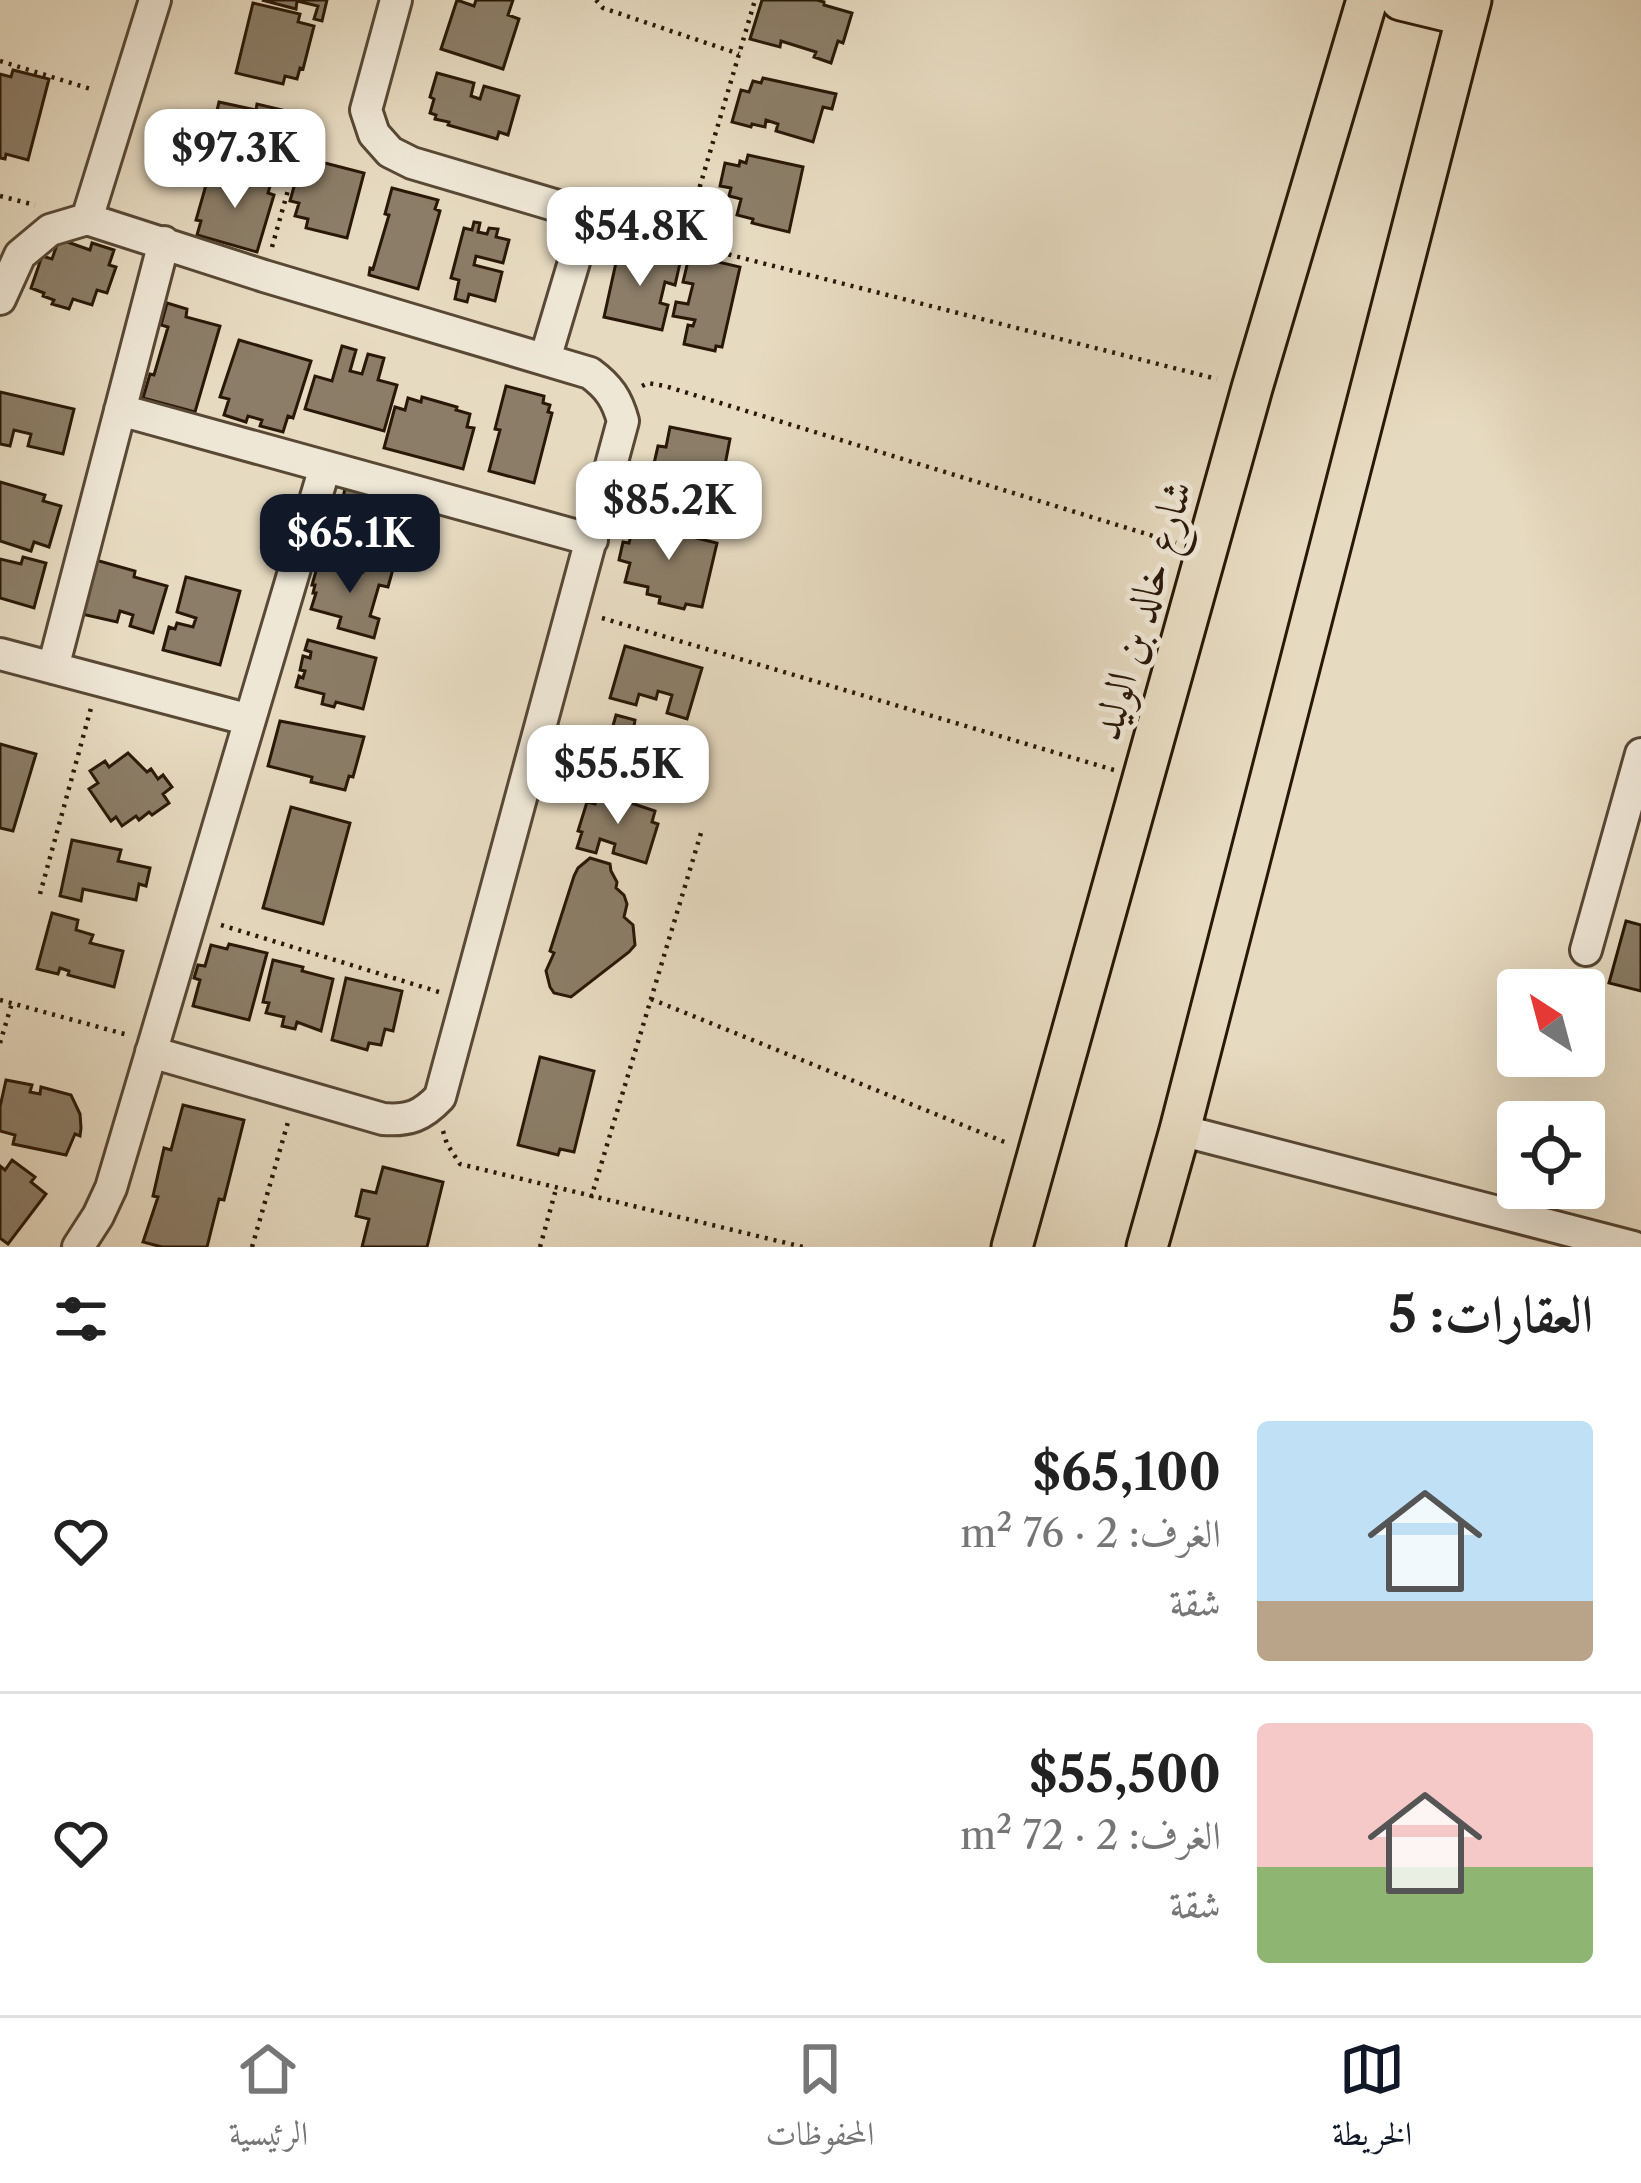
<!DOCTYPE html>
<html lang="ar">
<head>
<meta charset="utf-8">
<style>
  :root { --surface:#fff; --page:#f6f6f6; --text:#222; --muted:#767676; --line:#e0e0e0; --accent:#111827 }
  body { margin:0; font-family:"Libre Caslon Text",Amiri,serif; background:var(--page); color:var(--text); direction:rtl; height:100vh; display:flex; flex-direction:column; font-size:45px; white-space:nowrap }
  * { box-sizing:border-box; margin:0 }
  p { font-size:39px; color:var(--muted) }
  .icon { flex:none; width:66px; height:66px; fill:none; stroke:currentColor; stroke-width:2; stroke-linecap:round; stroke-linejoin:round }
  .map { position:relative; height:1247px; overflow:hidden; direction:ltr }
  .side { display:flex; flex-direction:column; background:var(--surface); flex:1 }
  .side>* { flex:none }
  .needle { width:78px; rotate:324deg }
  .fabs { position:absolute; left:1497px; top:969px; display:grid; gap:24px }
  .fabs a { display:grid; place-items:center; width:108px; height:108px; border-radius:12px; background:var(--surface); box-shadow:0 12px 48px #0002; font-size:60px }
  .price { position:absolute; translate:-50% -102px; padding:0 27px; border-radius:24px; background:#fff; color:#222; font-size:39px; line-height:78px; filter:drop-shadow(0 3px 6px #0008) }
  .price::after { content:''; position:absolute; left:50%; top:72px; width:36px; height:27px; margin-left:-18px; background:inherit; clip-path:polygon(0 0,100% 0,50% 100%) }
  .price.current { background:var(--accent); color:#fff }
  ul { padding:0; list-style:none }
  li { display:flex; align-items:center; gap:36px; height:300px; padding:0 48px }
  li+li { border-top:3px solid var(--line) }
  li span { display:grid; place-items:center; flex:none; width:336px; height:240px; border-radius:12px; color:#555 }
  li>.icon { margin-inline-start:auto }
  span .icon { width:144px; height:144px; fill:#fffc; stroke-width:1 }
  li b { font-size:51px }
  h2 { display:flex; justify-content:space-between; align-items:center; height:144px; padding:0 48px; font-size:51px }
  .tabs { display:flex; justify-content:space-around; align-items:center; height:168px; border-top:3px solid var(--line); background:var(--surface); font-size:33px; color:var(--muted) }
  .tabs a { display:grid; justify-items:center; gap:6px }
  .tabs .current { color:var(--accent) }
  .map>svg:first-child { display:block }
  .building { fill:#8b7d67; stroke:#291807; stroke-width:3 }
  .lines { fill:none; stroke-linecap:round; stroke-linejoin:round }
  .minor-casing { stroke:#584835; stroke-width:36 }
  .major-casing { stroke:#291807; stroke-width:45 }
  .path { stroke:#291807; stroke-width:4.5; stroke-dasharray:3 6; stroke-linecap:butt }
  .minor { stroke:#efe7d6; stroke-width:30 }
  .major { stroke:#e6dac0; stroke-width:39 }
  .labels { text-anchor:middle; stroke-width:10; stroke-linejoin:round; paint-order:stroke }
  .street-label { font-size:42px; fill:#291807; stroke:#efe7d6 }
</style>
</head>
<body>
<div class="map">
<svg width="1641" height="1247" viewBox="0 0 1641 1247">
  <rect width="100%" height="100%" fill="#e6dac0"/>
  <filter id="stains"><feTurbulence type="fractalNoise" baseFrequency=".00167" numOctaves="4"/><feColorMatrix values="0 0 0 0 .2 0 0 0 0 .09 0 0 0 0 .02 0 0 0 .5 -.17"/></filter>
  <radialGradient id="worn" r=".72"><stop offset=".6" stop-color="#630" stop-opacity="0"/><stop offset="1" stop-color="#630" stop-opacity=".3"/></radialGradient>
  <path class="building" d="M 262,0 L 327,0 L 322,21 L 314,19 L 318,6 L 297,1 L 296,9 Z
    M 457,0 L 474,6 L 476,0 L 513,0 L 508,15 L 519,19 L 503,69 L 441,49 Z
    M 762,0 L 817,0 L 824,2 L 824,5 L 852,13 L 843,43 L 838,41 L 831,63 L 814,57 L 816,52 L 781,41 L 780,47 L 750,39 Z
    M 253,3 L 300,14 L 298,22 L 314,26 L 303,69 L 300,68 L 297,79 L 285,76 L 283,84 L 236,73 Z
    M 13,70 L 49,79 L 28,160 L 6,154 L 5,159 L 0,158 L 0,74 L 11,77 Z
    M 437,73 L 474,83 L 471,96 L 480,99 L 484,86 L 519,96 L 508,135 L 499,132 L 497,139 L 448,125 L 449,122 L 435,119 L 436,115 L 430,113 L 434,99 L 430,97 Z
    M 763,78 L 836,94 L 832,109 L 823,107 L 813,142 L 776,131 L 778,124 L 766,120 L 765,127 L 752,124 L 751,127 L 732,122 L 741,90 L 749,92 L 753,81 L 761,83 Z
    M 219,102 L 256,110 L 257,104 L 291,112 L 276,174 L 253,168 L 255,159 L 239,155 L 241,148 L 232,146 L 229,153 L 209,149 L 214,130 L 219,131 L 220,125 L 214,123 Z
    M 748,155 L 803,167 L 789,232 L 752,223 L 753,219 L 737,215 L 741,199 L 729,196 L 731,188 L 720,186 L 725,163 L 739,166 L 740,161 L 746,163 Z
    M 321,162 L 364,173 L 347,238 L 306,228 L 308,219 L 295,216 L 299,203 L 290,201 L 300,165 L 319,170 Z
    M 230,171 L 271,183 L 268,193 L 274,195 L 257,252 L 197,235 L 201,221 L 196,220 L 208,178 L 227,184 Z
    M 392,188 L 438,200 L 435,209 L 440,211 L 418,289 L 369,275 L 370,268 L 373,269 L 389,215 L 385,214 Z
    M 474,222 L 480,223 L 478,232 L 487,234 L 489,228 L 498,229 L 496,237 L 509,240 L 503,263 L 476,256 L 474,265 L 502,272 L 495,301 L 469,294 L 467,302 L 455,299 L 459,280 L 451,278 L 464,228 L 472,230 Z
    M 59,239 L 90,250 L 92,243 L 114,250 L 109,265 L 116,267 L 107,293 L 97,290 L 92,305 L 73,299 L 69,309 L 52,304 L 54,300 L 43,296 L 44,293 L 31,288 L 42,256 L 52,259 Z
    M 619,249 L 680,263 L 675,285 L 665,282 L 660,303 L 668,305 L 662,330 L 604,317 Z
    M 697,257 L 740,267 L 722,347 L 716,346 L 715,351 L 684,344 L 688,325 L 693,326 L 695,320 L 673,316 L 676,302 L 688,304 L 693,284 L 683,282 L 688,261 L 695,263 Z
    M 167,303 L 187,309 L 186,317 L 220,326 L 195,412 L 143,398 L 150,374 L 154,375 L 168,327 L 161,325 Z
    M 239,340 L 311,361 L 293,418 L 288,416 L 283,432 L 260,426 L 262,420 L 248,416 L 246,422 L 224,415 L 229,399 L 220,397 Z
    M 342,346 L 356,350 L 350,371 L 362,374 L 368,354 L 384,358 L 378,380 L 397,385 L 384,431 L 305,409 L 315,376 L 332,381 Z
    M 506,386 L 544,396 L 543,403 L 550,405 L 548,412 L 552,413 L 534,483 L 489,471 L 500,430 L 495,429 Z
    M 0,392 L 74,409 L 63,454 L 28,446 L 31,434 L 14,430 L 10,446 L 0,444 Z
    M 422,397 L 457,407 L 456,410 L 470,414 L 467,427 L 474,428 L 463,469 L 384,448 L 395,407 L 405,410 L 408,398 L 421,402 Z
    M 670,427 L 730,439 L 719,496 L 710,494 L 705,514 L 672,507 L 674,502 L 652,498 L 655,478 L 651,477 L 658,446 L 666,447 Z
    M 0,482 L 45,495 L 43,501 L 61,506 L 49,547 L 34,542 L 31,551 L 0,541 Z
    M 345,488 L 392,499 L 391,502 L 435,510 L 423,554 L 357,538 L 360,524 L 356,523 L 351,540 L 336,537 L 341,514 L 330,512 L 334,495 L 343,498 Z
    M 635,519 L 697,534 L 696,538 L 717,543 L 702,607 L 686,604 L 684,609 L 659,603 L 660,597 L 647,594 L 648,587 L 625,582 L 630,563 L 619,560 L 623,542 L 629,543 Z
    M 23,557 L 46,563 L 34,608 L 0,598 L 0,559 L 21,564 Z
    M 92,559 L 135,571 L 134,577 L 167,586 L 153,633 L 130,626 L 133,615 L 120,611 L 117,622 L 77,613 Z
    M 365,562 L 393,569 L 388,587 L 379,585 L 370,616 L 379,619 L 374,638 L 338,628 L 341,617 L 311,609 L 316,593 L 313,593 L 315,585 L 312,585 L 318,564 L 350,573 L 351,569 L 363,572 Z
    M 186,577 L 240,591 L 220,665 L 163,650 L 169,627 L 175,629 L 177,623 L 193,627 L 196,618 L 177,612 Z
    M 308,640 L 376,658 L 363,709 L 336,702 L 334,707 L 322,704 L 324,694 L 296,687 L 299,676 L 303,678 L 305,671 L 300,670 L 303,656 L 310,658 L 311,652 L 305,650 Z
    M 625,646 L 702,668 L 687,719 L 667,713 L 672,695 L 658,691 L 656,699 L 639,694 L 636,705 L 610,698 Z
    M 616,715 L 635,720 L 634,726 L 661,733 L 660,738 L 686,745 L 681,766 L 659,760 L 652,787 L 602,774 L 609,747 L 597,744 L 601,730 L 611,733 Z
    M 280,721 L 364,737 L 353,777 L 349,776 L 345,790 L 311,782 L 312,777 L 268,766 Z
    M 0,744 L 36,754 L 13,831 L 0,828 Z
    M 128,753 L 147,772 L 151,769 L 158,779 L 163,775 L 172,787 L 163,794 L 169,803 L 152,815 L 149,812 L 139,820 L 136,816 L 122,826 L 116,817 L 111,821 L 89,789 L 98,783 L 90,771 L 105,761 L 109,767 Z
    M 598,792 L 655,811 L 652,822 L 658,824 L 646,863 L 613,853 L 615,844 L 600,839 L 596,853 L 577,848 L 582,832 L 578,831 L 587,802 L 595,804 Z
    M 291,807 L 350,823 L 323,924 L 263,908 Z
    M 72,840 L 121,850 L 118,861 L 150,868 L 146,886 L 139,884 L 136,900 L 83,889 L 81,901 L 60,896 Z
    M 590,858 L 610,864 L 611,871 L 617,882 L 616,888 L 624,895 L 627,904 L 624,917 L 633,925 L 635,945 L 629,952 L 571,997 L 554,993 L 550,987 L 546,971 L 554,953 L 550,951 L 574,876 L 578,868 Z
    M 52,913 L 78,920 L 76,930 L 93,935 L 90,943 L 123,951 L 114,987 L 68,975 L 69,971 L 60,968 L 58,974 L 37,969 Z
    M 1626,921 L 1641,925 L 1641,991 L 1609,983 Z
    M 229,944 L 267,953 L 249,1020 L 193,1006 L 200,980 L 194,978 L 198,965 L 205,966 L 211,945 L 227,949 Z
    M 273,960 L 303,967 L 302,971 L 333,979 L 321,1031 L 297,1022 L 295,1029 L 282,1026 L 284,1017 L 266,1013 L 269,1003 L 263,1002 Z
    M 346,978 L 402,991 L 393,1031 L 385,1029 L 381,1045 L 369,1043 L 367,1050 L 332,1040 Z
    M 540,1057 L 594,1071 L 574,1152 L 560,1149 L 558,1155 L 518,1145 Z
    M 6,1080 L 32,1085 L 30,1092 L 40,1094 L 41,1087 L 71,1095 L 80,1114 L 81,1128 L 80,1136 L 75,1134 L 66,1155 L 13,1144 L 15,1135 L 0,1131 L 0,1107 Z
    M 183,1105 L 244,1120 L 224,1200 L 219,1199 L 207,1247 L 162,1247 L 143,1242 L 158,1197 L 153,1196 L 164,1148 L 171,1150 Z
    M 12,1160 L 35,1177 L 31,1182 L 46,1194 L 8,1244 L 0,1238 L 0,1166 L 5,1170 Z
    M 383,1167 L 443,1182 L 427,1247 L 362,1247 L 369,1219 L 356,1216 L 362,1190 L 376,1193 Z"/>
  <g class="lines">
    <g class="minor-casing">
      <path id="minor" d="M 396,0 L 366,110 L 374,134 L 390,152 L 412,163 L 683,243
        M 87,219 L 155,0
        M 0,299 L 20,255 L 50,230 L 87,219 L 264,276 L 590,373 C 609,387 617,399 623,421 L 440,1097 C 422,1116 409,1121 383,1119 L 151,1052
        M 545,359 L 588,215
        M 120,410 L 592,540
        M 0,654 L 250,720
        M 53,668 L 164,242
        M 1586,950 L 1641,754
        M 1180,1130 L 1633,1247
        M 78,1247 L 98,1216 L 111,1188 L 325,467"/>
    </g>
    <g class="major-casing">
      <path id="major" d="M 1401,0 L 1467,16
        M 1012,1247 L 1252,388 L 1367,0
        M 1147,1247 L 1180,1130 L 1471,0"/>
    </g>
    <path class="path" d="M 596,0 L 603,8 L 739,54
      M 0,61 L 94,90
      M 0,196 L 35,205
      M 692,213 L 755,0
      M 272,247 L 308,119
      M 711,250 L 1217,379
      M 642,386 L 648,383 L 665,386 L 1176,543
      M 602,618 L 1114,770
      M 40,894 L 91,708
      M 221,925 L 439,992
      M 651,999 L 1007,1143
      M 0,1000 L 128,1035
      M 0,1043 L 12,1003
      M 443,1131 L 447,1144 L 460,1164 L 803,1247
      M 591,1198 L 701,833
      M 252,1247 L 288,1122
      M 540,1247 L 556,1189"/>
    <use href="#minor" class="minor"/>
    <use href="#major" class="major"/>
  </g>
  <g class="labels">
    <g class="street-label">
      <text transform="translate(1141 610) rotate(-74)" y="15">شارع خالد بن الوليد</text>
    </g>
  </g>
  <rect width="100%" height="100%" filter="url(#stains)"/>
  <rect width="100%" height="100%" fill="url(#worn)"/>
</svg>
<div class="fabs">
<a><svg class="needle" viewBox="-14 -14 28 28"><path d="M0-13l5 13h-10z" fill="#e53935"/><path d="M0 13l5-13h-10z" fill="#767676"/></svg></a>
<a><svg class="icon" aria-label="locate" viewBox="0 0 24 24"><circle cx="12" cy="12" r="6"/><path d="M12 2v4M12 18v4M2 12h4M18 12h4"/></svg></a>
</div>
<b class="price" style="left:235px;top:211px">$97.3K</b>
<b class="price" style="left:640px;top:289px">$54.8K</b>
<b class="price" style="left:669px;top:563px">$85.2K</b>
<b class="price current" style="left:350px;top:596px">$65.1K</b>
<b class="price" style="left:618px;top:827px">$55.5K</b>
</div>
<section class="side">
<h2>العقارات: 5<svg class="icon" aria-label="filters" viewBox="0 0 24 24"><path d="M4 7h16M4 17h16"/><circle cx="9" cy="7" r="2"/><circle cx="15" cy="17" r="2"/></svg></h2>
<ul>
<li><span style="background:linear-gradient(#bfe0f5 75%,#b9a48a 0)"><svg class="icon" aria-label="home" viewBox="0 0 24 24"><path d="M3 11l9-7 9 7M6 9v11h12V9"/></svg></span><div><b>$65,100</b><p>الغرف: 2 · 76 m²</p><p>شقة</p></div><svg class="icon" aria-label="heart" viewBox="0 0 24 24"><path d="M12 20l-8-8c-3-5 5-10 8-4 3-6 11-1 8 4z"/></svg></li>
<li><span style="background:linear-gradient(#f6c9c9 60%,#8fb573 0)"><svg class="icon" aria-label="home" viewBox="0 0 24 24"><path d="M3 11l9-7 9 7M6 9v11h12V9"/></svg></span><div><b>$55,500</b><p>الغرف: 2 · 72 m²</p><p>شقة</p></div><svg class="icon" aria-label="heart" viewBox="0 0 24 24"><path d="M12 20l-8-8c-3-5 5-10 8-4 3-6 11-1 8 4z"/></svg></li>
</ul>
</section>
<nav class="tabs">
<a class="current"><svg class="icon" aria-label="map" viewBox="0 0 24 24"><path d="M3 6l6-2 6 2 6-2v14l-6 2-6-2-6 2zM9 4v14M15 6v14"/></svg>الخريطة</a>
<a><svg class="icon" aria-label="saved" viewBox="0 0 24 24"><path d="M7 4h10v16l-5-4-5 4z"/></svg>المحفوظات</a>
<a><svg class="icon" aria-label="home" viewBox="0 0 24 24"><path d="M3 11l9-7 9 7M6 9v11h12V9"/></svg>الرئيسية</a>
</nav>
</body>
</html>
